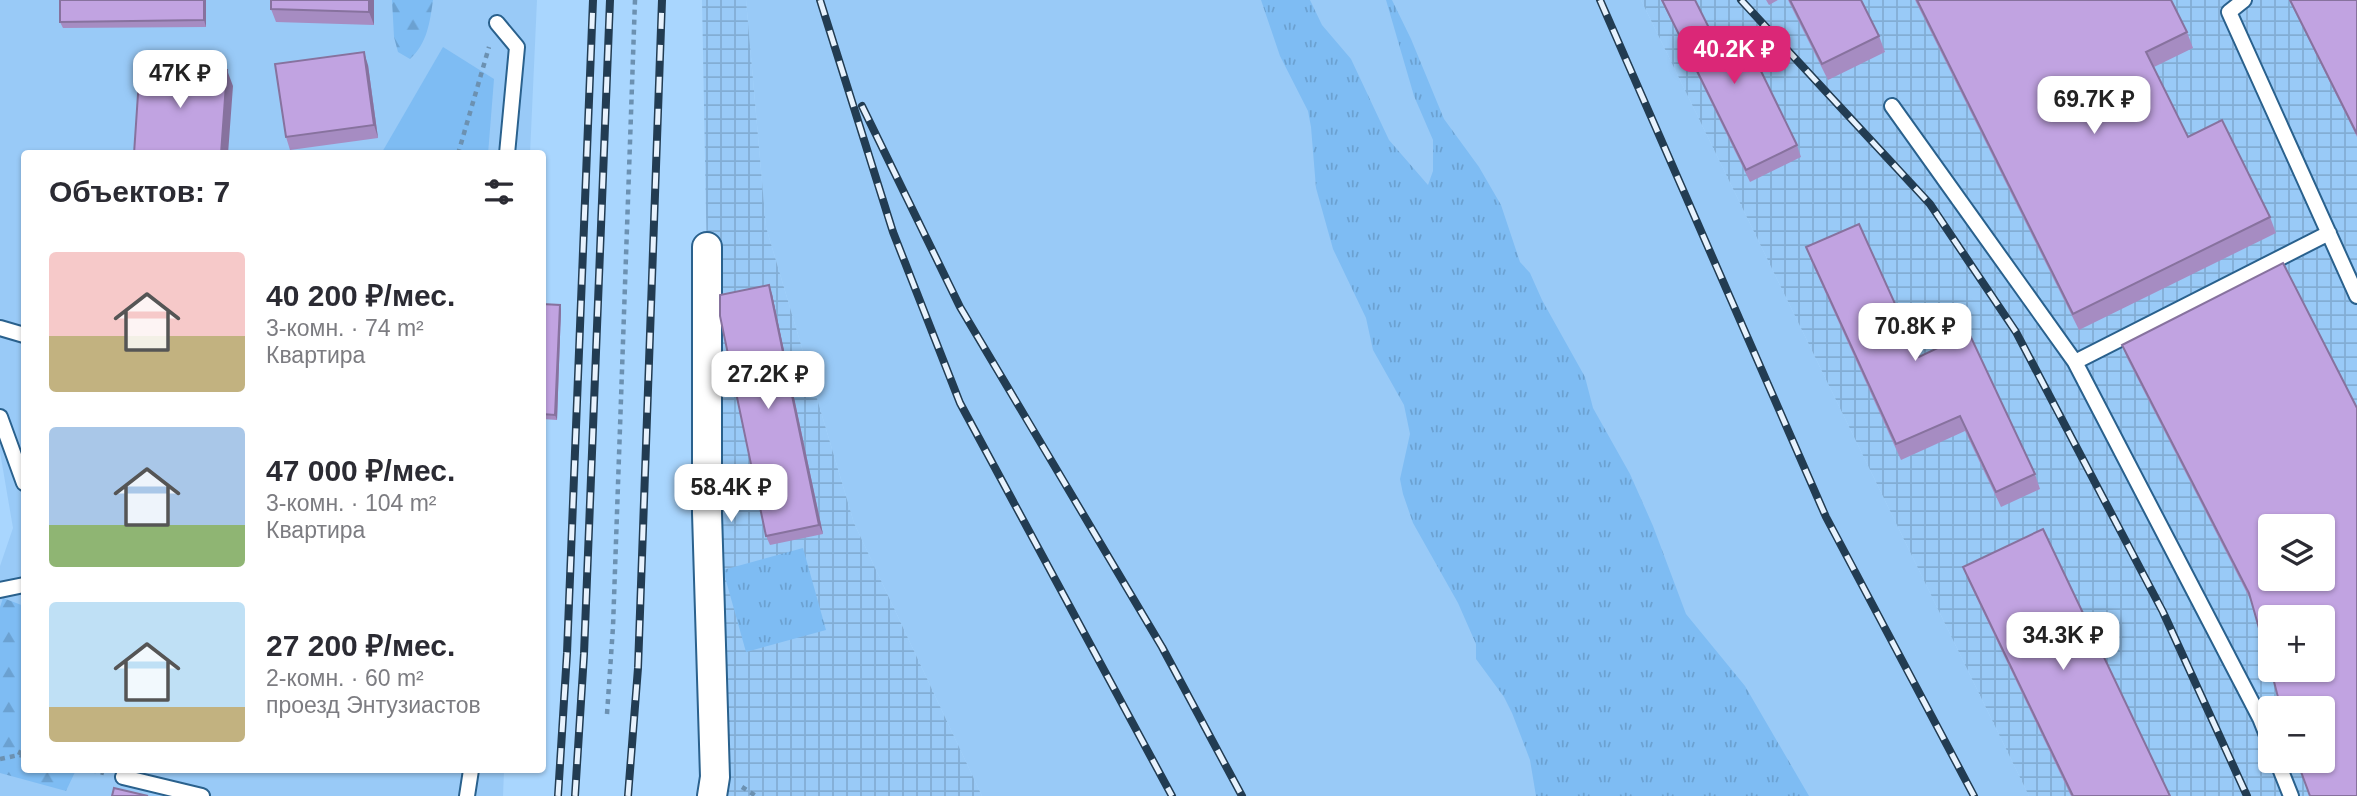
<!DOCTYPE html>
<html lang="ru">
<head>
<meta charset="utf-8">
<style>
  :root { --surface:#fff; --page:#f2f2f3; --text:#2b2b33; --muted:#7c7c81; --accent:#db2777 }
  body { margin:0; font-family:Helvetica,sans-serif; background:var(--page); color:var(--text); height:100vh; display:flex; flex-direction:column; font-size:26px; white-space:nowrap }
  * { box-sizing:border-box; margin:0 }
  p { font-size:23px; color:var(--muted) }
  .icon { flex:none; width:38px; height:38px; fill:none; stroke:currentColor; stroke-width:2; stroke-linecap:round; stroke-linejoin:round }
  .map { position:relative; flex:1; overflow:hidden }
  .side { position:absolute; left:21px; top:150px; width:525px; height:623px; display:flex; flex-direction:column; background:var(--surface); border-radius:7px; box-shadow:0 2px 5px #0004 }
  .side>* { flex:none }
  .controls { position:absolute; left:2258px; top:514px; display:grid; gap:14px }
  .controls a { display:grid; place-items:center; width:77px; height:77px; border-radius:7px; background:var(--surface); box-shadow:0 2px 5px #0004; font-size:35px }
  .price { position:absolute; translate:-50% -60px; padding:0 16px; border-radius:14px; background:#fff; color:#222; font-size:23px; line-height:46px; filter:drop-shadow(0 2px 4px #0008) }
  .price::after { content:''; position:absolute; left:50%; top:42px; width:21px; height:16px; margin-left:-10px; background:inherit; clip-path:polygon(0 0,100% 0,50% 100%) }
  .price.active { background:var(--accent); color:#fff }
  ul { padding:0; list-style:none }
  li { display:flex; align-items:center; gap:21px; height:175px; padding:0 28px }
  li span { display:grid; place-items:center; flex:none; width:196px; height:140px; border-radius:7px; color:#555 }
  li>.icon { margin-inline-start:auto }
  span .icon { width:84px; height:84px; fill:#fffc; stroke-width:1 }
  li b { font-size:30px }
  h2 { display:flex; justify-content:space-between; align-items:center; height:84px; padding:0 28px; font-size:30px }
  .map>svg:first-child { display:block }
  .built { fill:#99caf7 }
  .industrial { fill:url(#industrial-grid); fill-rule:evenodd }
  .grass { fill:url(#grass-tufts) }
  .forest { fill:url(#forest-firs) }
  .garden { fill:#7ebcf3 }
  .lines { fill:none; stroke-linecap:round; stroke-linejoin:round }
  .service-casing { stroke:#2a618d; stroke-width:18 }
  .minor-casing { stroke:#2a618d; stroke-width:32 }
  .path { stroke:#6c91b1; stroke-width:4.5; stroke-dasharray:5 5; stroke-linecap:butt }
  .service { stroke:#fff; stroke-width:14 }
  .minor { stroke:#fff; stroke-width:28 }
  .rail-casing { stroke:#223c52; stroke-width:8 }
  .rail { stroke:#e7f2fd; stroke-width:5; stroke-dasharray:16; stroke-linecap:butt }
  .wall { fill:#a68cc2 }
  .shaded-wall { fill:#87729e }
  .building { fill:#c1a3e1; stroke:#87729e; stroke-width:2; fill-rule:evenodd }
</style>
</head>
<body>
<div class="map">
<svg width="2357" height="796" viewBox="0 0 2357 796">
  <defs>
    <pattern id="industrial-grid" width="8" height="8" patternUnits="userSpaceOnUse" patternTransform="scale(1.75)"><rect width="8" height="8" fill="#99caf7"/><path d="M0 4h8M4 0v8" fill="none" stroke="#82add4"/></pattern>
    <pattern id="grass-tufts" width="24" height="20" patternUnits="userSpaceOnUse" patternTransform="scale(1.75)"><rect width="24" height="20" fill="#7ebcf3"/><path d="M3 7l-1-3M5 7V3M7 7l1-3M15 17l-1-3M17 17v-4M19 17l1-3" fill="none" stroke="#6ba1d1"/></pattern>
    <pattern id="forest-firs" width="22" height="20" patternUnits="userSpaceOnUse" patternTransform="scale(1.75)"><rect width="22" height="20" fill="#7ebcf3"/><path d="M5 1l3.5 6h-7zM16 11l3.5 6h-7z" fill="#6ba1d1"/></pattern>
  </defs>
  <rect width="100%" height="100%" fill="#a9d6fe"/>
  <path class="built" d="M 0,0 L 537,0 L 530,154 L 24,154 L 24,770 L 504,770 L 503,796 L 0,796 L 0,566 L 13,528 L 0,452 Z
    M 746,0 L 1641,0 L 2029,796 L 982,796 L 854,523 L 766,227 Z"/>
  <path class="industrial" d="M 702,0 L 746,0 L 766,227 L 854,523 L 982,796 L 717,796 Z
    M 1641,0 L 1766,0 L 1769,4 L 1778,0 L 2357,0 L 2357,796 L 2029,796 ZM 2270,527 L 2322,527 L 2322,579 L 2270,579 ZM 2270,618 L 2322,618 L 2322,670 L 2270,670 ZM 2270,709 L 2322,709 L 2322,761 L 2270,761 Z"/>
  <path class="grass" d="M 1261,0 L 1310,0 L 1322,25 L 1351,59 L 1389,140 L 1428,185 L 1433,171 L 1433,140 L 1414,96 L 1386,0 L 1392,0 L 1411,39 L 1444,119 L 1479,167 L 1501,205 L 1520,262 L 1530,273 L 1542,300 L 1585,377 L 1593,408 L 1630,474 L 1653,526 L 1686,614 L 1745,686 L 1809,796 L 1536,796 L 1530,760 L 1512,713 L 1504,697 L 1476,659 L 1476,644 L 1458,603 L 1413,523 L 1403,494 L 1400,479 L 1410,434 L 1404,405 L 1373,350 L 1366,318 L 1333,249 L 1316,188 L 1311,127 L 1308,111 L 1280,56 Z
    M 803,548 L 826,630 L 746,652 L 723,570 Z"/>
  <path class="forest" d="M 392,0 L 433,0 C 430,22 427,44 410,59 L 398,52 L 394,37 Z
    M 3,598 L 24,606 L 24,770 L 76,770 L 66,791 L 0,773 L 0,607 Z"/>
  <path class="garden" d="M 443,47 L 494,79 L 488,154 L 381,154 Z"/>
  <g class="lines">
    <g class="service-casing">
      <path id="service" d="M 2244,0 L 2229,12 L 2357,296
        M 497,23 L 517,47 L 507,154
        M 1892,106 L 2075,362 L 2260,718 L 2270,743
        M 0,328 L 24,335
        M 2075,362 L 2329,233
        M 0,417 L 24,483
        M 0,590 L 24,585
        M 2277,761 L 2291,796
        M 123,777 L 202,796
        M 467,796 L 471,770"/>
    </g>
    <g class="minor-casing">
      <path id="minor" d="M 707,247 L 707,513 L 715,777 L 712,796"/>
    </g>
    <path class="path" d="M 458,154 L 489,47
      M 607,714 L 613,627 L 635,0
      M 19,755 L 24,744
      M 0,759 L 19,755 L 24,756
      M 91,770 L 104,773
      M 742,787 L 756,796"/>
    <use href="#service" class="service"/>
    <use href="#minor" class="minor"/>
    <g class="rail-casing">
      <path id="rail" d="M 820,0 L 893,232 L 960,403 L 1172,796
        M 1600,0 L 1826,517 L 1974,796
        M 1741,0 L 1930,204 L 2016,332 L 2163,612 L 2247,796
        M 862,106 L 960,307 L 1162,647 L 1242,796
        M 558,796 L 567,653 L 593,0
        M 575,796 L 584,654 L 610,0
        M 628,796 L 638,668 L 662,0"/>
    </g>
    <use href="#rail" class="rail"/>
  </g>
  <path class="wall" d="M 60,0 L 206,0 L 206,27 L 63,28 L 60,22 Z
    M 374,0 L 374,25 L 276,22 L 271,9 Z
    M 1661,0 L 1695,0 L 1715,40 L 1797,145 L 1801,157 L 1750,182 Z
    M 1766,0 L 1778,0 L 1769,5 Z
    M 1788,0 L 1861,0 L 1879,36 L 1885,52 L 1828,80 Z
    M 1915,0 L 2171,0 L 2187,32 L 2193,48 L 2154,67 L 2188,137 L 2270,217 L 2276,233 L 2079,330 Z
    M 2289,0 L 2357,0 L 2357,137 Z
    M 368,65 L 378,138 L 290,150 L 286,137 Z
    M 1806,247 L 1919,357 L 2035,474 L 2040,489 L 2001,507 L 1965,431 L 1901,460 L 1812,263 Z
    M 2283,263 L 2251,601 L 2127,358 L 2122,345 Z
    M 772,294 L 823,534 L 770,545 L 766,536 Z
    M 542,304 L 561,309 L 557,420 L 542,419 Z
    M 1963,567 L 2170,796 L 2071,796 L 1968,580 Z"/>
  <path class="shaded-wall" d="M 204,0 L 206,0 L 206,27 L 204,20 Z
    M 369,0 L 374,0 L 374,25 L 369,12 Z
    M 364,52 L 368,65 L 378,138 L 374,125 Z
    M 227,70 L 233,86 L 228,154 L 221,154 Z
    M 769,285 L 772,294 L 823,534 L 819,525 Z
    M 560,305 L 561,309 L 557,420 L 555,415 Z"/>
  <path class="building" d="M 60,0 L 204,0 L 204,20 L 60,22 Z
    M 271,0 L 369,0 L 369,12 L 271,9 Z
    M 1662,0 L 1695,0 L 1715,40 L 1740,28 L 1797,145 L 1746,170 Z
    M 1790,0 L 1861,0 L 1879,36 L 1822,64 Z
    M 1917,0 L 2171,0 L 2187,32 L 2146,52 L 2188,137 L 2222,120 L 2270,217 L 2073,314 Z
    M 2290,0 L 2357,0 L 2357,134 Z
    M 364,52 L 374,125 L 286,137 L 275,64 Z
    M 140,64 L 227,70 L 221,154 L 134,154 Z
    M 1859,224 L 1919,357 L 1969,333 L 2035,474 L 1996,492 L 1960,416 L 1896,444 L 1806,247 Z
    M 2283,263 L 2357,408 L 2357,796 L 2310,796 L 2297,761 L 2322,761 L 2322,709 L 2281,709 L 2271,670 L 2322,670 L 2322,618 L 2270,618 L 2270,667 L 2249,593 L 2122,345 ZM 2270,527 L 2322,527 L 2322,579 L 2270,579 Z
    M 769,285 L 819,525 L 766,536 L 720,316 L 720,295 Z
    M 542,304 L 560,305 L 555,415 L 542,414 Z
    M 2043,529 L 2170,796 L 2073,796 L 1963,567 Z
    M 114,788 L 148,796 L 112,796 Z"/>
</svg>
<div class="controls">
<a><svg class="icon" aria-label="layers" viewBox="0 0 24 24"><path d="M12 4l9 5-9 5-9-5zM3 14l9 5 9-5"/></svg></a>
<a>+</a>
<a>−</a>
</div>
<b class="price active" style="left:1734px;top:86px">40.2K ₽</b>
<b class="price" style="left:180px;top:110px">47K ₽</b>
<b class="price" style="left:2094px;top:136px">69.7K ₽</b>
<b class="price" style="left:1915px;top:363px">70.8K ₽</b>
<b class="price" style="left:768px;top:411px">27.2K ₽</b>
<b class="price" style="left:731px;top:524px">58.4K ₽</b>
<b class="price" style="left:2063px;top:672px">34.3K ₽</b>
<section class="side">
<h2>Объектов: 7<svg class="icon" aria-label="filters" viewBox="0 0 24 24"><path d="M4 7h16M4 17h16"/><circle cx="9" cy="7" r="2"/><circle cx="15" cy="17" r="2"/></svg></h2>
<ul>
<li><span style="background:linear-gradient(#f6c9c9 60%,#c2b280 0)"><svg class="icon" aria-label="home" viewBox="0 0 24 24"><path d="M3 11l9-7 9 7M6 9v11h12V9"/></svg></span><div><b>40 200 ₽/мес.</b><p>3-комн. · 74 m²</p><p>Квартира</p></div></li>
<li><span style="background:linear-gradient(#a9c7e8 70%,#8fb573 0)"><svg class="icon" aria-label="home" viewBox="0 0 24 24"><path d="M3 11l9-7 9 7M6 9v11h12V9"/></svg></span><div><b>47 000 ₽/мес.</b><p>3-комн. · 104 m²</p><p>Квартира</p></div></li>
<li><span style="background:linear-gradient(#bfe0f5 75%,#c2b280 0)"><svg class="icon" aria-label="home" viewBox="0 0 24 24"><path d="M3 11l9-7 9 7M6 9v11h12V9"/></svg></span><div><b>27 200 ₽/мес.</b><p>2-комн. · 60 m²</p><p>проезд Энтузиастов</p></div></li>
</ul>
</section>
</div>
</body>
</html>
